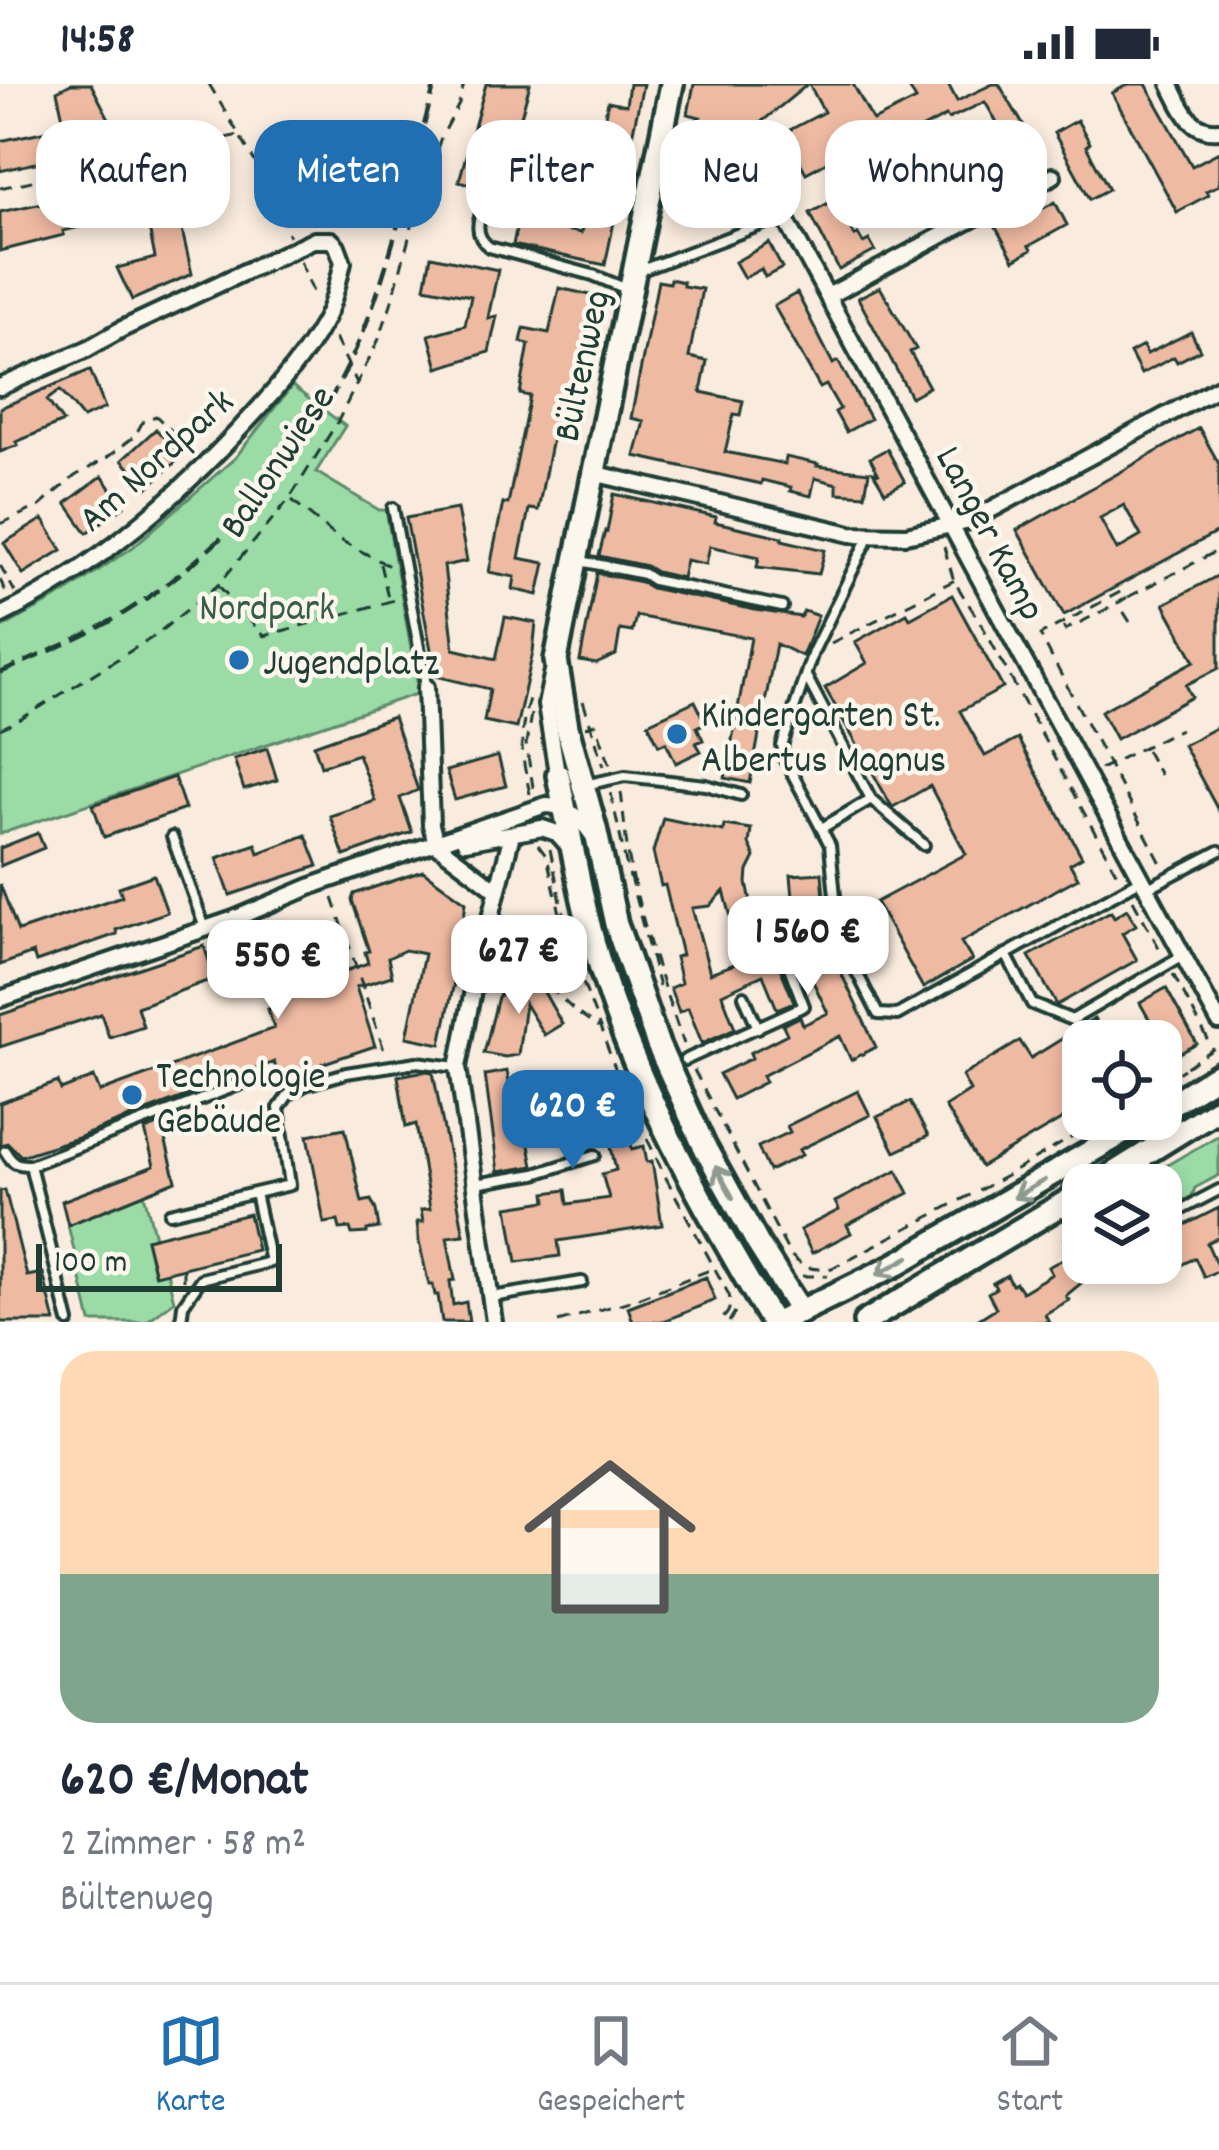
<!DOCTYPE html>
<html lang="de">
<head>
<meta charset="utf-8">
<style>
  :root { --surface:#fff; --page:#f6f6f7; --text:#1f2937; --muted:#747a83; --line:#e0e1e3; --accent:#1f6fb2 }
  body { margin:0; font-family:Dekko,sans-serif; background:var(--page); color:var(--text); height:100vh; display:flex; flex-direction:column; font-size:45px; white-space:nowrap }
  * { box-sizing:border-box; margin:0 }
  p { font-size:39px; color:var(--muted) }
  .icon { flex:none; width:66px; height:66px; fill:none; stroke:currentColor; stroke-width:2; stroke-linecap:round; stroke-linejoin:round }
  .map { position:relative; height:1238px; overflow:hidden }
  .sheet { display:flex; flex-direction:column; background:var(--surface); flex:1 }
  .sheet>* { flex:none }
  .top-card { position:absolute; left:36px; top:36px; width:1149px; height:108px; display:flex; gap:24px }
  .fabs { position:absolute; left:1062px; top:936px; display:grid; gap:24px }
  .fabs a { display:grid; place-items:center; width:120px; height:120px; border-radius:24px; background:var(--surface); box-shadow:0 6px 18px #0003; font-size:60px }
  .scale { position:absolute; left:36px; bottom:30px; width:246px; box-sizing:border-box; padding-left:12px; border:6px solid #1f3d34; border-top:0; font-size:33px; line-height:42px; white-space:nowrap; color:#1f3d34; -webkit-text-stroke:9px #fbf7ec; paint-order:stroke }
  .price { position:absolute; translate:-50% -102px; padding:0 27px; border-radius:24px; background:#fff; color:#222; font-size:39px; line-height:78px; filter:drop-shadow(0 3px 6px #0008) }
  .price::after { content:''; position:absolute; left:50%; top:72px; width:36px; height:27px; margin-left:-18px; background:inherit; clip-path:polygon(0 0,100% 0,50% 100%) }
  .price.active { background:var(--accent); color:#fff }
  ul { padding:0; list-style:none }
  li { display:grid; align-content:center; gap:24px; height:636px; padding:0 60px }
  li span { display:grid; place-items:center; height:372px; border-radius:36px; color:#555 }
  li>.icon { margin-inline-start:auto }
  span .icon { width:216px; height:216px; fill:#fffc; stroke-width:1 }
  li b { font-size:51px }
  .tag { padding:0 42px; border-radius:36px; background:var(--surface); box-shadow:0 6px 18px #0003; font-size:42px; line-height:108px }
  .tag.active { background:var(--accent); color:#fff }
  .status { display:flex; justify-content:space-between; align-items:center; height:84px; padding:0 60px; background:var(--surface); direction:ltr }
  .status svg { height:33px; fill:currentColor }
  .tabs { display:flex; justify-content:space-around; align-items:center; height:168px; border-top:3px solid var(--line); background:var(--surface); font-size:33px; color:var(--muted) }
  .tabs a { display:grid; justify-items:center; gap:6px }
  .tabs .active { color:var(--accent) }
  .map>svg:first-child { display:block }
  .green { fill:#9bdca6; stroke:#5d8c6d; stroke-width:3 }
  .building { fill:#efbaa2; stroke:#1f3d34; stroke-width:3; fill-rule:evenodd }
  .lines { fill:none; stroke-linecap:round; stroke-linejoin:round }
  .lane-casing { stroke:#1f3d34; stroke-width:16 }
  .street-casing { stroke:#1f3d34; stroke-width:22 }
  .secondary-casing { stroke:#1f3d34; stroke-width:30 }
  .primary-casing { stroke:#1f3d34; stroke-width:30 }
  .path { stroke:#1f3d34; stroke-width:3; stroke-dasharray:12 9; stroke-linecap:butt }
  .lane { stroke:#fbf7ec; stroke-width:8 }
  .street { stroke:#fbf7ec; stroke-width:14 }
  .secondary { stroke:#fbf7ec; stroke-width:21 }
  .primary { stroke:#fbf7ec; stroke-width:21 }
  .rail { stroke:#1f3d34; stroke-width:4.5; stroke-dasharray:18 9; stroke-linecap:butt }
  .oneway { stroke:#8d9a90 }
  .poi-dot { fill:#1f6fb2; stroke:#fbf7ec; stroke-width:4.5 }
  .labels { text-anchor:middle; stroke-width:9; stroke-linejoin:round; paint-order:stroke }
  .street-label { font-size:39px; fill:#1f3d34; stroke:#fbf7ec }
  .park-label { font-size:39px; fill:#385d4b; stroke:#fbf7ec }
  .poi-label { font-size:39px; fill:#1f3d34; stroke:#fbf7ec; text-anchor:start }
</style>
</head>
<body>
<div class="status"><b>14:58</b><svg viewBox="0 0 49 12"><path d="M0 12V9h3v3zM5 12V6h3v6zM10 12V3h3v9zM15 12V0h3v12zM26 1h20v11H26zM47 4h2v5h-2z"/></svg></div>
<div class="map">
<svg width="1219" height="1238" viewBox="0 0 1219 1238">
  <rect width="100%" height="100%" fill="#f9ebdd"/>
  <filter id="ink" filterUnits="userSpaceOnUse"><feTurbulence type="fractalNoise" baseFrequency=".00833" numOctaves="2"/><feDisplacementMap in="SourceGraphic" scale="24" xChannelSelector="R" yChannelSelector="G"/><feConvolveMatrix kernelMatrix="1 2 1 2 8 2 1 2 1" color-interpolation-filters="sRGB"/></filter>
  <g filter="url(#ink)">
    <path class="green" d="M 292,302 L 345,342 L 316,388 L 379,426 L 386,426 L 419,609 L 0,750 L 0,545 L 59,513 L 133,463 L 235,374 Z
      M 1219,1051 L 1219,1091 L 1195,1104 L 1192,1112 L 1172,1123 L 1155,1088 Z
      M 144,1110 L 155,1153 L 146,1156 L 154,1190 L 167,1188 L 174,1217 L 146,1238 L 91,1238 L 68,1141 Z"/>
    <path class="building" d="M 71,0 L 91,0 L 122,60 L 0,87 L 0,57 L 65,43 L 57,7 Z
      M 486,0 L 530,0 L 500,108 L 459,97 Z
      M 629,0 L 643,0 L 605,181 L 513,161 L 521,121 L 547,125 L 543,142 L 581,149 L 608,17 L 626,21 Z
      M 694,0 L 808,0 L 710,80 L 684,47 L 700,33 L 688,30 Z
      M 809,0 L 853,0 L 873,37 L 916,16 L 907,0 L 948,0 L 957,17 L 993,0 L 999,0 L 1032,56 L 1013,66 L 985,18 L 948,35 L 946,32 L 853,81 L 845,68 L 806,89 L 784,49 L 824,28 Z
      M 1129,0 L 1146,0 L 1192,82 L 1219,68 L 1219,101 L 1206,107 L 1208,111 L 1177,128 L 1112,9 Z
      M 1077,36 L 1090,59 L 1086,62 L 1109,105 L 1090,115 L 1054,49 Z
      M 168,85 L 192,190 L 132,216 L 117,184 L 155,174 L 144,119 L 99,129 L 101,138 L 63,147 L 64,151 L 0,167 L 0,128 L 70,113 L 68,106 Z
      M 933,95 L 949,125 L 926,137 L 917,121 L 896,134 L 889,122 Z
      M 834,116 L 855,152 L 858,150 L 863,159 L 869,156 L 875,167 L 839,186 L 810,129 Z
      M 1055,118 L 1067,141 L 1029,162 L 1031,166 L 1014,176 L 995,142 L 1012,132 L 1016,139 Z
      M 769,159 L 782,184 L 765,193 L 761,185 L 744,194 L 735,178 Z
      M 431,172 L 498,186 L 488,234 L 497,232 L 489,268 L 438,284 L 429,251 L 465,241 L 471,212 L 425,203 Z
      M 670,195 L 683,198 L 683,202 L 702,205 L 689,273 L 707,277 L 701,308 L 743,317 L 740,331 L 734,330 L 725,368 L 785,380 L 786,373 L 818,380 L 817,382 L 869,388 L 865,411 L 837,409 L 837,400 L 815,394 L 811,412 L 790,407 L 791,403 L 762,396 L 761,400 L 635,372 L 644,337 L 631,334 L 658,197 L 669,199 Z
      M 880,203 L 916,265 L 910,268 L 929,303 L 911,313 L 858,214 Z
      M 559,204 L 599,213 L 593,241 L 590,240 L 572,327 L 558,324 L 538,426 L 529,425 L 523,455 L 519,474 L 545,479 L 538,511 L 513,505 L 515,493 L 489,488 L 503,419 L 508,420 L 530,312 L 520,310 L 529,260 L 521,258 L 524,244 L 549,249 Z
      M 797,209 L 833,280 L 838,277 L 870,335 L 846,348 L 835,328 L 840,325 L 826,301 L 820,304 L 774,222 Z
      M 1191,248 L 1200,266 L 1177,278 L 1174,273 L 1141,290 L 1130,269 L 1143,262 L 1147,270 Z
      M 90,286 L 105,324 L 83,334 L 60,306 L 47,316 L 63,338 L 16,358 L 18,361 L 0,368 L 0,324 Z
      M 1199,344 L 1219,380 L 1219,447 L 1064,531 L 1017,446 ZM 1124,421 L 1141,452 L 1117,466 L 1100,434 Z
      M 156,345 L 181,373 L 147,404 L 122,376 Z
      M 887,365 L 905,398 L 885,408 L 873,388 L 878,389 L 870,374 Z
      M 102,392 L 124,422 L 87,449 L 66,419 Z
      M 614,410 L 716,433 L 715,438 L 782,453 L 782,456 L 825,466 L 819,490 L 757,483 L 759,473 L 710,462 L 706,480 L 686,476 L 682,494 L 656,488 L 646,482 L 599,472 L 605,447 L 607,448 Z
      M 457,425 L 467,477 L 444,482 L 454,565 L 496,575 L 505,533 L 536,539 L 533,568 L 516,644 L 484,637 L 490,605 L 436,592 L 406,434 Z
      M 43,435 L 62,466 L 23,490 L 4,459 Z
      M 597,489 L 641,498 L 651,504 L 755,526 L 801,533 L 804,527 L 818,532 L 802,572 L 776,560 L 750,699 L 725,694 L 751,554 L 636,532 L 632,548 L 620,546 L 616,571 L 596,580 L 580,577 Z
      M 1219,491 L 1219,584 L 1186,601 L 1192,613 L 1116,655 L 1101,627 L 1195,577 L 1164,520 Z
      M 952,511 L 1003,604 L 960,627 L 985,672 L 1018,655 L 1082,773 L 1070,780 L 1078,794 L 961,858 L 972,876 L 923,904 L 876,818 L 966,770 L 930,702 L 893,723 L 891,721 L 825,604 L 867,579 L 855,558 L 907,529 L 910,534 Z
      M 695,617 L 706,639 L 697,643 L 703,656 L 696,659 L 701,667 L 676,679 L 666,658 L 659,661 L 648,639 Z
      M 393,633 L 418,706 L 400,714 L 412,748 L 344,772 L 330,732 L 375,717 L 358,670 L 321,682 L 314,661 Z
      M 1219,642 L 1219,728 L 1183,661 Z
      M 267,664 L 277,696 L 244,706 L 234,675 Z
      M 498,672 L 506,702 L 455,716 L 446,687 Z
      M 174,693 L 185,725 L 104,753 L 93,721 Z
      M 663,734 L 723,747 L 724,741 L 751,745 L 749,760 L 755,773 L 748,787 L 747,799 L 762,870 L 776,864 L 779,881 L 794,918 L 777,925 L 763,891 L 722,910 L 735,944 L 702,959 L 688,924 L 679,928 L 670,904 L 681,899 L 675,873 L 682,871 L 665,801 L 661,802 L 653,768 ZM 724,807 L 743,877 L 710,889 L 692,824 L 710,822 Z
      M 38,749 L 44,764 L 0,782 L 0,764 Z
      M 306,751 L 318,782 L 230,811 L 217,774 L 256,760 L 259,769 Z
      M 423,787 L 466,818 L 456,889 L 441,960 L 407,953 L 424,870 L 405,866 L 388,874 L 392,892 L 356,903 L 375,962 L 279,994 L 274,978 L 77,1054 L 21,1072 L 8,1059 L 0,1061 L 0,1019 L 58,998 L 61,1006 L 94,993 L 100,1008 L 274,944 L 268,925 L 279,921 L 274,905 L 333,886 L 334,891 L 368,879 L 365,868 L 369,867 L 352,816 L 354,810 Z
      M 822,789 L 828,861 L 876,963 L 851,976 L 840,952 L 762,992 L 765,998 L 732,1015 L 719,990 L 752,974 L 750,969 L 787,950 L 783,941 L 800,933 L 803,941 L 828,929 L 794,858 L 797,857 L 791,791 Z
      M 154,791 L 167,828 L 116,846 L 117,850 L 36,878 L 33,869 L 0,881 L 0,800 L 18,847 L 122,812 L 119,803 Z
      M 1127,825 L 1136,841 L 1122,849 L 1137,876 L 1057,921 L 1029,872 L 1111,827 L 1114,833 Z
      M 204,862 L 215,894 L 137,923 L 143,942 L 109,953 L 101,930 L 0,963 L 0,931 Z
      M 536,894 L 562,940 L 544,951 L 525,920 L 518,971 L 505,973 L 484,969 L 498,913 L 512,898 Z
      M 1166,904 L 1197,960 L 1171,974 L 1140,919 Z
      M 1094,935 L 1107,957 L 1083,957 L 1083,1023 L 981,1083 L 945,1023 L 970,1007 L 962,992 L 1020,957 L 1031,974 Z
      M 425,987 L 433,988 L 464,1151 L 447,1153 L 455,1196 L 450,1197 L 453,1221 L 466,1218 L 469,1238 L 442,1238 L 438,1211 L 435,1211 L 433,1201 L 429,1201 L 419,1158 L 417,1138 L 423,1138 L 421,1126 L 430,1125 L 416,1040 L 406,1043 L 398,992 Z
      M 507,987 L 516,1038 L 570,1027 L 567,1013 L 620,1000 L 632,1065 L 644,1062 L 647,1078 L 652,1077 L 662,1141 L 558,1157 L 560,1172 L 517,1178 L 508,1123 L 547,1117 L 546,1109 L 566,1106 L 568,1120 L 609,1114 L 602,1090 L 616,1086 L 608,1049 L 597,1042 L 528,1056 L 533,1082 L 498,1088 L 485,991 Z
      M 858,1007 L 870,1031 L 799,1066 L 802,1071 L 769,1087 L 758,1063 L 790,1048 L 787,1042 Z
      M 910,1018 L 928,1052 L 895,1068 L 877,1033 Z
      M 161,1040 L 176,1097 L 68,1141 L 62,1117 L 154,1082 L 145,1046 Z
      M 345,1044 L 362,1118 L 371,1116 L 376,1126 L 379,1144 L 367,1146 L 367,1149 L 352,1150 L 350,1144 L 340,1145 L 338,1137 L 324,1139 L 308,1051 Z
      M 897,1086 L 909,1109 L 847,1141 L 851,1149 L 812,1169 L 800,1146 L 839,1126 L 835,1118 Z
      M 5,1106 L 27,1192 L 43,1189 L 55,1238 L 0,1238 L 0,1107 Z
      M 1219,1124 L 1219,1153 L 1207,1159 L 1219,1186 L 1204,1193 L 1195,1174 L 1161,1191 L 1161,1153 Z
      M 249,1130 L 257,1166 L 155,1191 L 146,1155 Z
      M 1083,1144 L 1083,1180 L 1090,1192 L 1069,1209 L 1066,1212 L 1069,1216 L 1045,1230 L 1049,1238 L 974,1238 L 996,1224 L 988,1209 L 996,1204 L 993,1199 L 1007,1191 L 1012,1201 L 1016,1199 L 1022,1208 L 1052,1190 L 1048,1183 L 1069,1172 L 1064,1164 L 1069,1161 L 1065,1155 Z
      M 706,1193 L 715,1216 L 662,1238 L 633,1238 L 628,1223 Z"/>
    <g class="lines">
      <g class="lane-casing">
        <path id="lane" d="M 486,114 C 480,133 471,149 489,163 L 593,191 L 629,206
          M 639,187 L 782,133
          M 393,424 L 426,601
          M 870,451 L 813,568 L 782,662 L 785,676 L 830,761 L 839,853 L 878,930 L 897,931 L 1140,796
          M 576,476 L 644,490 L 653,496 L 782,523
          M 806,592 L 871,715 L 924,761
          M 585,701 L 625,692 L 706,701 L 741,711
          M 822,744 L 871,715
          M 172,753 L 205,844
          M 1148,804 L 1219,767
          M 1006,870 L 1032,920 L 1072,936 L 1182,872
          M 744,912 L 758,944
          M 685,976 L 804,922 L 787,878
          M 5,1067 C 12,1079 16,1081 30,1081
          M 1147,1082 L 1157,1101
          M 475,1100 L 535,1090 L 595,1071
          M 1161,1110 L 1171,1131 L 1219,1106
          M 170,1129 L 255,1109
          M 492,1213 L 582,1198
          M 69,1238 L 30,1081 L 257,994
          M 181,1238 L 183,1221 L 201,1195 L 270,1178 L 255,1109 L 290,1101 L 279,1024 L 288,1011 L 305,1001 L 346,989 L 417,978 L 456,983"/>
      </g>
      <g class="street-casing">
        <path id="street" d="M 1170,0 C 1182,23 1189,49 1219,46
          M 784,132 L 1219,938
          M 828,212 L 1053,92
          M 0,303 L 87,265 L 122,245 L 313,156 L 331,156 L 337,162 L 343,178 C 338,198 333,222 323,239 C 304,273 277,305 250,334 C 179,412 96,485 0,532
          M 593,389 L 851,450 L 906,451 L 970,437 L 1219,303
          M 553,587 L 546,621 L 558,695
          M 426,603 L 431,741 L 436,760
          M 465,758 L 542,744 L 557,749 L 571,765
          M 436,760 L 497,806
          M 0,915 L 234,835 L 317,800 L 546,721 C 566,721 582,736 593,752
          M 494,1238 L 458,983 L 475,896 L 512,750"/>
      </g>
      <g class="secondary-casing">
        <path id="secondary" d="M 672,0 L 556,576 L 567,643 L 595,744 L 616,840 L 658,961 L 704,1062 L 758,1160 L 801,1228
          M 558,691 C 571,754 581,819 600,881 C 637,1006 705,1126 772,1238"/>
      </g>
      <g class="primary-casing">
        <path id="primary" d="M 1161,1026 L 1219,990
          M 1095,1101 L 1219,1024
          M 779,1238 L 895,1181 L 1147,1035
          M 865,1238 L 1083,1108"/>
      </g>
      <path class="path" d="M 209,0 L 264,93 L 289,152
        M 0,104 L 239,51
        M 300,177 L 315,213
        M 335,254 L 357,299
        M 292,416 L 340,456 L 393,484
        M 0,440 L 40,422 L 75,392 L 105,375 L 135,352 L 143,337 L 156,332 L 193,367
        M 944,463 L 954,497 L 983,543 L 1119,793
        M 380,480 L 389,517
        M 0,481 L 15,508
        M 0,496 L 8,512
        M 219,502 L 264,552 L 398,515
        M 1128,513 L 1219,466
        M 1130,538 L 1118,519 L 1126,514 L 1122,507 L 1040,551 L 1162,781
        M 1063,542 L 1065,546 L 1117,520
        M 831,559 L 961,493
        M 583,617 L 604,682
        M 531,630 L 526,660 L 534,709
        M 585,643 L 596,640 L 611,683
        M 0,645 L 21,635 L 153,553 L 218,501 L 290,414 L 338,337 L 379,255 L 393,214 L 415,131 L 440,56 L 459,20 L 464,0
        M 1146,666 L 1160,691
        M 1100,685 L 1180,645
        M 621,708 C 624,731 625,753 629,775 C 641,838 662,900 684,960
        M 611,709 L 625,775 L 659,903
        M 530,710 C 520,664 518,653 531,607
        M 538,761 L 547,773 L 565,851 L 623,1005 L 665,1092 L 729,1211 C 732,1224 728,1233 716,1238
        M 550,765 L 562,823 L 573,860
        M 333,814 L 386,972
        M 1133,816 L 1163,871
        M 533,888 L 576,928 L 598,944
        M 1173,890 L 1213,965 L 1185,984 L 1187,987
        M 495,893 L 573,877
        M 694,986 L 789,1169 C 802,1184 812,1187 832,1184 L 1006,1092 L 1103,1035
        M 1161,1000 L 1184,985
        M 1167,1081 L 1181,1110
        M 183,1184 L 183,1197
        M 802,1192 L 828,1192
        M 558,1238 L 630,1217 L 715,1184
        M 729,1238 L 739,1221"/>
      <use href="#lane" class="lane"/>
      <use href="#street" class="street"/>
      <use href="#secondary" class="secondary"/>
      <use href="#primary" class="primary"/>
      <path class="rail" d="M 0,589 C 39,571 79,556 116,534 C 231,465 324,356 370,230 C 397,155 414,76 435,0"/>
    </g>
    <defs><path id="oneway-shaft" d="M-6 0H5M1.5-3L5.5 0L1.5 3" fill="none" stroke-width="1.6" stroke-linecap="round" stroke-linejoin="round" transform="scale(3)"/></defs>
    <g class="oneway">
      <use href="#oneway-shaft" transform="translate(724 1098) rotate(-119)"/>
      <use href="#oneway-shaft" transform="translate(1029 1105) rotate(150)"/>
      <use href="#oneway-shaft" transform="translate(893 1182) rotate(151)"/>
    </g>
  </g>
  <g class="poi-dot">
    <circle cx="239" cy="576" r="12"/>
    <circle cx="677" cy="650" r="12"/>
    <circle cx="132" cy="1011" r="12"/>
  </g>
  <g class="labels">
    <g class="street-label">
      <text transform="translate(579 281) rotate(-78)" y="14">Bültenweg</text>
      <text transform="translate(154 374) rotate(-42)" y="14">Am Nordpark</text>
      <text transform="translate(275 376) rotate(-56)" y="14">Ballonwiese</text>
      <text transform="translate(993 448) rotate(62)" y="14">Langer Kamp</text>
    </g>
    <g class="park-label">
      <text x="267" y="535">Nordpark</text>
    </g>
    <g class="poi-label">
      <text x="263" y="590">Jugendplatz</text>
      <text x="701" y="642">Kindergarten St.<tspan x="701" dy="45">Albertus Magnus</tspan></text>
      <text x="156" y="1003">Technologie<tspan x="156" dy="45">Gebäude</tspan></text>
    </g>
  </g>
</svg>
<div class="fabs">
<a><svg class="icon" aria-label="locate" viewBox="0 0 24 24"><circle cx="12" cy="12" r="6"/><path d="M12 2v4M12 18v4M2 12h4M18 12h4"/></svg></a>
<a><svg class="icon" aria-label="layers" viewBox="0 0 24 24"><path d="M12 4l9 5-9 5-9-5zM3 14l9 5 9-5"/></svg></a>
</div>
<div class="scale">100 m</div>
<b class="price" style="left:808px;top:914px">1 560 €</b>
<b class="price" style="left:519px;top:933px">627 €</b>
<b class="price" style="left:278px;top:938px">550 €</b>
<b class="price active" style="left:573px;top:1088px">620 €</b>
<div class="top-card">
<a class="tag">Kaufen</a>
<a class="tag active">Mieten</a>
<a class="tag">Filter</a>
<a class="tag">Neu</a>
<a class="tag">Wohnung</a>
</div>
</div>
<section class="sheet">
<ul>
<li><span style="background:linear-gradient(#ffd9b3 60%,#7fa58c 0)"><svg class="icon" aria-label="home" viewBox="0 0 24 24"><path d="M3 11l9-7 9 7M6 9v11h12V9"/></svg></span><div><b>620 €/Monat</b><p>2 Zimmer · 58 m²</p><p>Bültenweg</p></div></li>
</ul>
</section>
<nav class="tabs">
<a class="active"><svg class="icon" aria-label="map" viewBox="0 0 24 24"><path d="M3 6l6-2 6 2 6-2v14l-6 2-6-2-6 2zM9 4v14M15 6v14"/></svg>Karte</a>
<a><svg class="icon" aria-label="saved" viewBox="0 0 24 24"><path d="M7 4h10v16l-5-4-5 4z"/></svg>Gespeichert</a>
<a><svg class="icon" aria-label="home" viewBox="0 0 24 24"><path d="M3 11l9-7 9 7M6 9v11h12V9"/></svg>Start</a>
</nav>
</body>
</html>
